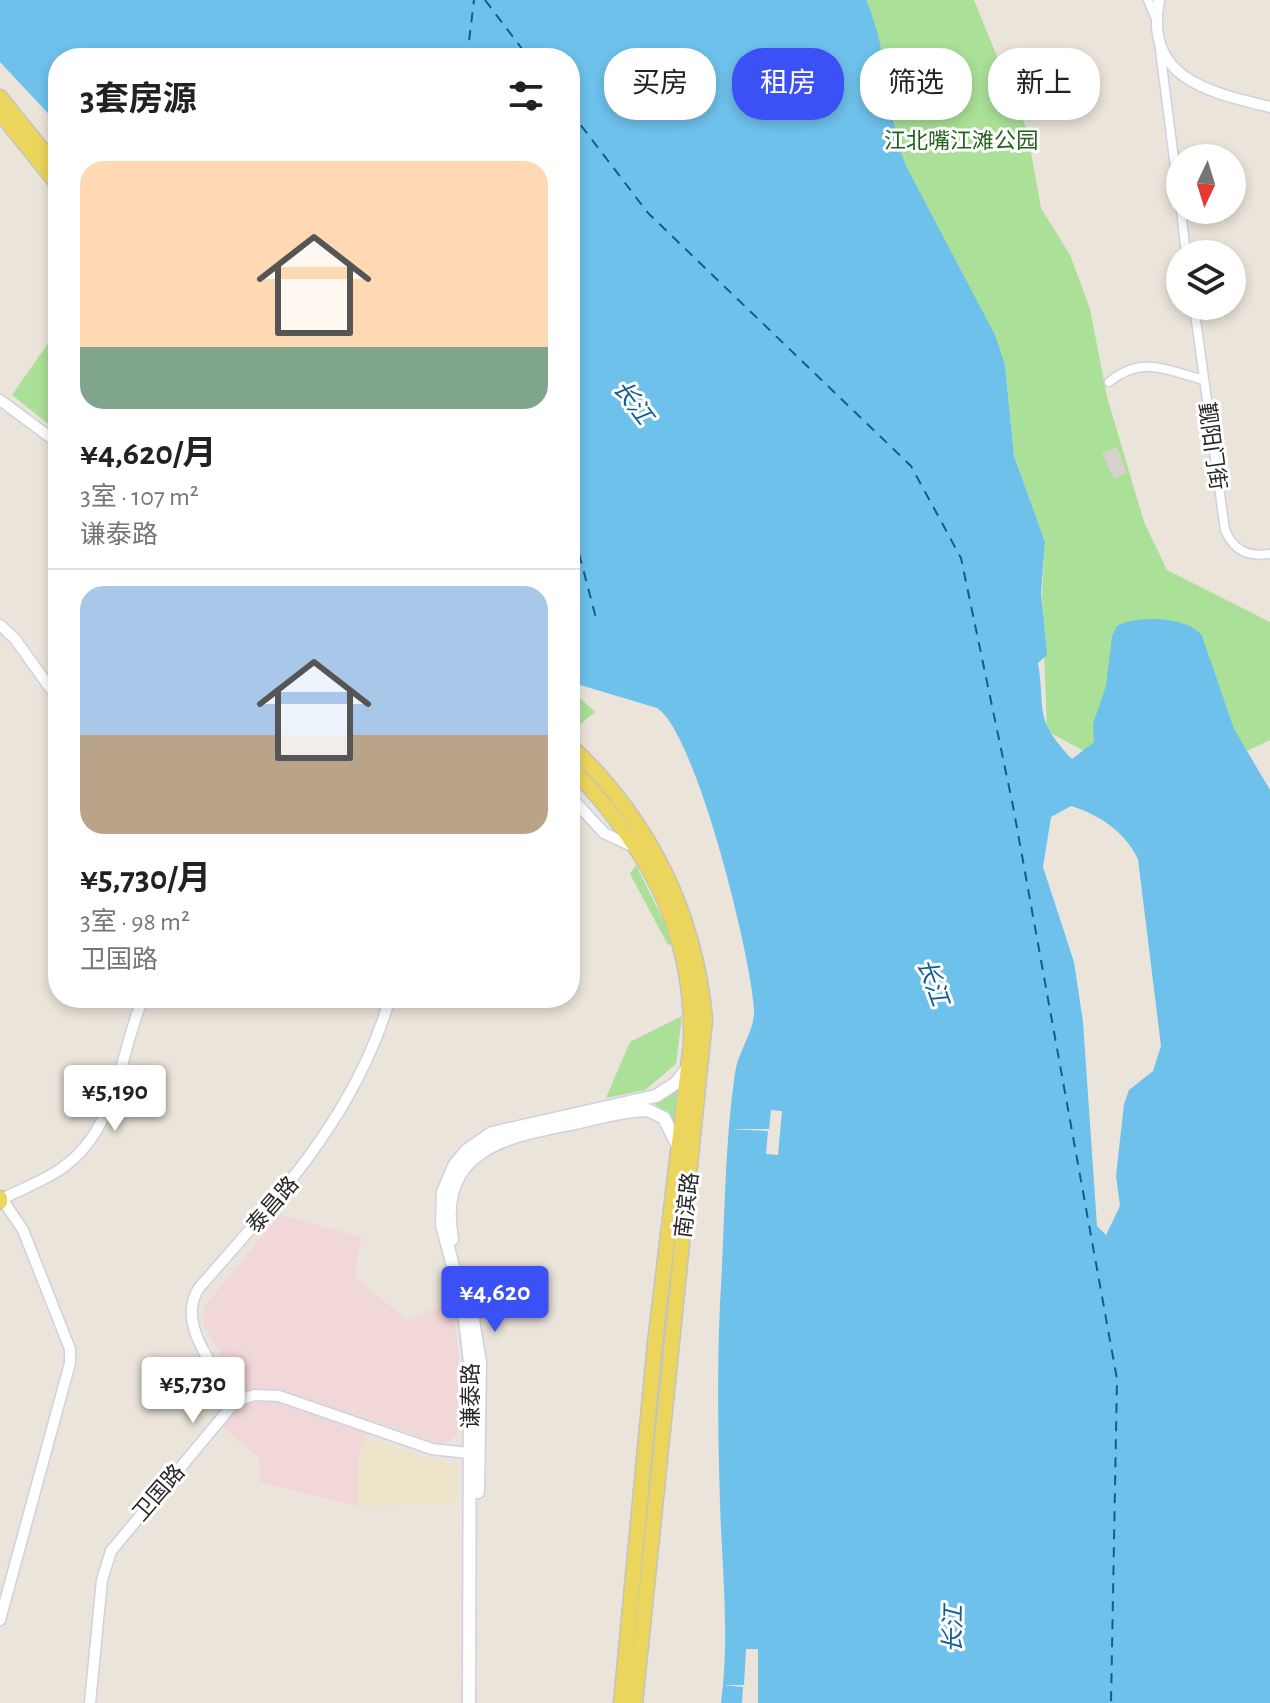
<!DOCTYPE html>
<html lang="zh">
<head>
<meta charset="utf-8">
<style>
  :root { --surface:#fff; --page:#f2f2f2; --text:#222; --muted:#767676; --line:#e0e0e0; --accent:#3c51f5 }
  body { margin:0; font-family:"Alegreya Sans","Noto Sans SC",sans-serif; background:var(--page); color:var(--text); height:100vh; display:flex; flex-direction:column; font-size:30px; white-space:nowrap }
  * { box-sizing:border-box; margin:0 }
  p { font-size:26px; color:var(--muted) }
  .icon { flex:none; width:44px; height:44px; fill:none; stroke:currentColor; stroke-width:2; stroke-linecap:round; stroke-linejoin:round }
  .map { position:relative; flex:1; overflow:hidden }
  .side { position:absolute; left:48px; top:48px; width:532px; height:960px; display:flex; flex-direction:column; background:var(--surface); border-radius:32px; box-shadow:0 4px 12px #0003 }
  .side>* { flex:none }
  .banner { position:absolute; left:604px; top:48px; width:546px; height:72px; display:flex; gap:16px }
  .needle { width:52px; rotate:184deg }
  .tools { position:absolute; left:1166px; top:144px; display:grid; gap:16px }
  .tools a { display:grid; place-items:center; width:80px; height:80px; border-radius:50%; background:var(--surface); box-shadow:0 4px 12px #0003; font-size:40px }
  .price { position:absolute; translate:-50% -68px; padding:0 18px; border-radius:8px; background:#fff; color:#222; font-size:26px; line-height:52px; filter:drop-shadow(0 2px 4px #0008) }
  .price::after { content:''; position:absolute; left:50%; top:48px; width:24px; height:18px; margin-left:-12px; background:inherit; clip-path:polygon(0 0,100% 0,50% 100%) }
  .price.on { background:var(--accent); color:#fff }
  ul { padding:0; list-style:none }
  li { display:grid; align-content:center; gap:16px; height:424px; padding:0 32px }
  li+li { border-top:2px solid var(--line) }
  li span { display:grid; place-items:center; height:248px; border-radius:24px; color:#555 }
  li>.icon { margin-inline-start:auto }
  span .icon { width:144px; height:144px; fill:#fffc; stroke-width:1 }
  li b { font-size:34px }
  h2 { display:flex; justify-content:space-between; align-items:center; height:96px; padding:0 32px; font-size:34px }
  .tag { padding:0 28px; border-radius:32px; background:var(--surface); box-shadow:0 4px 12px #0003; font-size:28px; line-height:72px }
  .tag.on { background:var(--accent); color:#fff }
  .map>svg:first-child { display:block }
  .education { fill:#ece3c9 }
  .medical { fill:#f1d7d7 }
  .green { fill:#aae097 }
  .plaza { fill:#d7d3cc }
  .water { fill:#6ec1eb; fill-rule:evenodd }
  .pier { fill:#eae4da }
  .lines { fill:none; stroke-linecap:round; stroke-linejoin:round }
  .ferry { stroke:#105d93; stroke-width:2; stroke-dasharray:10 8; stroke-linecap:butt }
  .minor-casing { stroke:#cfd1e1; stroke-width:11 }
  .tertiary-casing { stroke:#cfd1e1; stroke-width:13 }
  .secondary-casing { stroke:#cfd1e1; stroke-width:15 }
  .primary-casing { stroke:#c3c3c3; stroke-width:17 }
  .minor { stroke:#fff; stroke-width:8 }
  .tertiary { stroke:#fff; stroke-width:10 }
  .secondary { stroke:#fff; stroke-width:12 }
  .primary { stroke:#ecd55c; stroke-width:14 }
  .labels { text-anchor:middle; stroke-width:6; stroke-linejoin:round; paint-order:stroke }
  .park-label { font-size:22px; fill:#24621b; stroke:#fff }
  .street-label { font-size:22px; fill:#282828; stroke:#fff }
  .water-label { font-size:24px; font-style:italic; fill:#105d93; stroke:#fff }
</style>
</head>
<body>
<div class="map">
<svg width="1270" height="1703" viewBox="0 0 1270 1703">
  <rect width="100%" height="100%" fill="#eae4da"/>
  <path class="education" d="M 365,1438 L 458,1467 L 457,1503 L 358,1506 L 358,1458 Z"/>
  <path class="medical" d="M 280,1215 L 362,1237 L 354,1276 L 408,1321 L 453,1299 L 459,1363 L 457,1434 L 448,1443 L 437,1443 L 372,1420 L 358,1458 L 358,1506 L 260,1482 L 259,1458 L 221,1426 L 246,1404 L 241,1386 L 204,1326 L 204,1307 Z"/>
  <path class="green" d="M 827,0 L 974,0 L 1027,130 L 1041,208 L 1070,255 L 1090,309 L 1107,397 L 1144,522 L 1167,570 L 1270,622 L 1270,740 L 1236,756 L 1095,757 L 1047,731 L 1042,594 L 1045,542 L 1014,456 L 1005,365 L 986,345 Z
    M 58,329 L 58,432 L 12,395 Z
    M 570,689 L 595,712 L 571,732 L 570,731 Z
    M 636,865 L 674,942 L 668,945 L 630,874 Z
    M 682,1016 L 676,1064 L 645,1090 L 606,1098 L 630,1042 Z
    M 677,1089 L 674,1122 L 652,1101 L 666,1098 Z"/>
  <path class="plaza" d="M 1117,447 L 1127,473 L 1114,479 L 1102,453 Z"/>
  <path class="water" d="M 0,0 L 866,0 C 890,54 885,112 906,166 L 995,335 L 1005,365 L 1014,456 L 1045,542 L 1041,593 L 1047,655 L 1038,663 C 1046,712 1033,718 1072,759 L 1094,742 L 1093,724 L 1106,686 L 1112,636 L 1117,626 C 1137,615 1188,616 1202,636 L 1234,729 L 1270,790 L 1270,1703 L 721,1703 C 730,1636 722,1570 720,1503 C 718,1437 717,1369 720,1303 C 725,1227 724,1148 735,1073 C 738,1051 755,1031 754,1010 C 752,959 696,732 657,708 L 570,682 L 570,58 L 58,58 L 58,124 L 0,62 ZM 1071,806 C 1100,815 1124,831 1138,859 L 1161,1046 L 1153,1071 L 1129,1090 L 1124,1104 L 1116,1176 L 1120,1206 L 1106,1235 L 1097,1226 L 1083,1022 L 1074,962 L 1043,867 L 1051,817 Z"/>
  <path class="pier" d="M 771,1110 L 782,1111 L 778,1155 L 766,1154 L 768,1131 L 730,1129 L 769,1129 Z
    M 746,1649 L 758,1649 L 758,1703 L 742,1703 L 743,1687 L 723,1685 L 744,1685 Z"/>
  <g class="lines">
    <path class="ferry" d="M 485,0 L 529,58
      M 467,58 L 474,0
      M 570,111 L 648,213 L 911,466 L 961,558 L 1013,806 L 1117,1379 L 1111,1703
      M 570,519 L 597,622"/>
    <g class="minor-casing">
      <path id="minor" d="M 1148,0 L 1156,19
        M 1160,50 L 1180,206
        M 1181,210 L 1186,254
        M 1194,306 L 1225,530 C 1234,551 1248,557 1270,554
        M 1109,382 C 1142,355 1166,370 1204,380"/>
    </g>
    <g class="tertiary-casing">
      <path id="tertiary" d="M 1159,0 C 1144,79 1209,92 1270,107
        M 0,400 L 58,443
        M 0,625 L 15,639 L 58,699
        M 570,796 L 604,833 L 636,848
        M 235,1402 C 217,1370 175,1324 199,1288 C 278,1197 355,1117 390,998
        M 0,1620 L 70,1363 L 70,1349 L 23,1230 L 2,1199 C 21,1189 44,1181 62,1168 C 118,1129 119,1055 143,998
        M 90,1703 L 102,1580 L 111,1551 L 235,1402 L 254,1395 L 279,1396 L 432,1449 L 477,1454"/>
    </g>
    <g class="secondary-casing">
      <path id="secondary" d="M 452,1239 C 436,1149 506,1136 575,1123 C 598,1118 624,1110 648,1110 L 664,1118 L 678,1146
        M 469,1295 L 480,1363 L 478,1492
        M 469,1703 L 470,1362 L 463,1303 L 442,1225 L 443,1192 L 454,1166 L 466,1151 L 492,1133 L 656,1096 L 676,1083 L 688,1067"/>
    </g>
    <g class="primary-casing">
      <path id="primary" d="M 0,97 L 58,169
        M 0,113 L 58,185
        M 570,745 C 649,819 695,912 705,1019 L 635,1703
        M 570,766 C 647,847 694,928 691,1043 L 655,1343 L 621,1703
        M 0,1198 L 0,1202"/>
    </g>
    <use href="#minor" class="minor"/>
    <use href="#tertiary" class="tertiary"/>
    <use href="#secondary" class="secondary"/>
    <use href="#primary" class="primary"/>
  </g>
  <g class="labels">
    <g class="park-label">
      <text x="961" y="148">江北嘴江滩公园</text>
    </g>
    <g class="street-label">
      <text transform="translate(1213 446) rotate(82)" y="8">觐阳门街</text>
      <text transform="translate(272 1204) rotate(-49)" y="8">泰昌路</text>
      <text transform="translate(686 1205) rotate(-83)" y="8">南滨路</text>
      <text transform="translate(470 1396) rotate(-90)" y="8">谦泰路</text>
      <text transform="translate(158 1492) rotate(-49)" y="8">卫国路</text>
    </g>
    <g class="water-label">
      <text transform="translate(633 402) rotate(53)" y="8">长江</text>
      <text transform="translate(933 982) rotate(70)" y="8">长江</text>
      <text transform="translate(953 1629) rotate(-89)" y="8">长江</text>
    </g>
  </g>
</svg>
<div class="tools">
<a><svg class="needle" viewBox="-14 -14 28 28"><path d="M0-13l5 13h-10z" fill="#e53935"/><path d="M0 13l5-13h-10z" fill="#767676"/></svg></a>
<a><svg class="icon" aria-label="layers" viewBox="0 0 24 24"><path d="M12 4l9 5-9 5-9-5zM3 14l9 5 9-5"/></svg></a>
</div>
<b class="price" style="left:115px;top:1133px">¥5,190</b>
<b class="price on" style="left:495px;top:1334px">¥4,620</b>
<b class="price" style="left:193px;top:1425px">¥5,730</b>
<div class="banner">
<a class="tag">买房</a>
<a class="tag on">租房</a>
<a class="tag">筛选</a>
<a class="tag">新上</a>
</div>
<section class="side">
<h2>3套房源<svg class="icon" aria-label="filters" viewBox="0 0 24 24"><path d="M4 7h16M4 17h16"/><circle cx="9" cy="7" r="2"/><circle cx="15" cy="17" r="2"/></svg></h2>
<ul>
<li><span style="background:linear-gradient(#ffd9b3 75%,#7fa58c 0)"><svg class="icon" aria-label="home" viewBox="0 0 24 24"><path d="M3 11l9-7 9 7M6 9v11h12V9"/></svg></span><div><b>¥4,620/月</b><p>3室 · 107 m²</p><p>谦泰路</p></div></li>
<li><span style="background:linear-gradient(#a9c7e8 60%,#b9a48a 0)"><svg class="icon" aria-label="home" viewBox="0 0 24 24"><path d="M3 11l9-7 9 7M6 9v11h12V9"/></svg></span><div><b>¥5,730/月</b><p>3室 · 98 m²</p><p>卫国路</p></div></li>
</ul>
</section>
</div>
</body>
</html>
